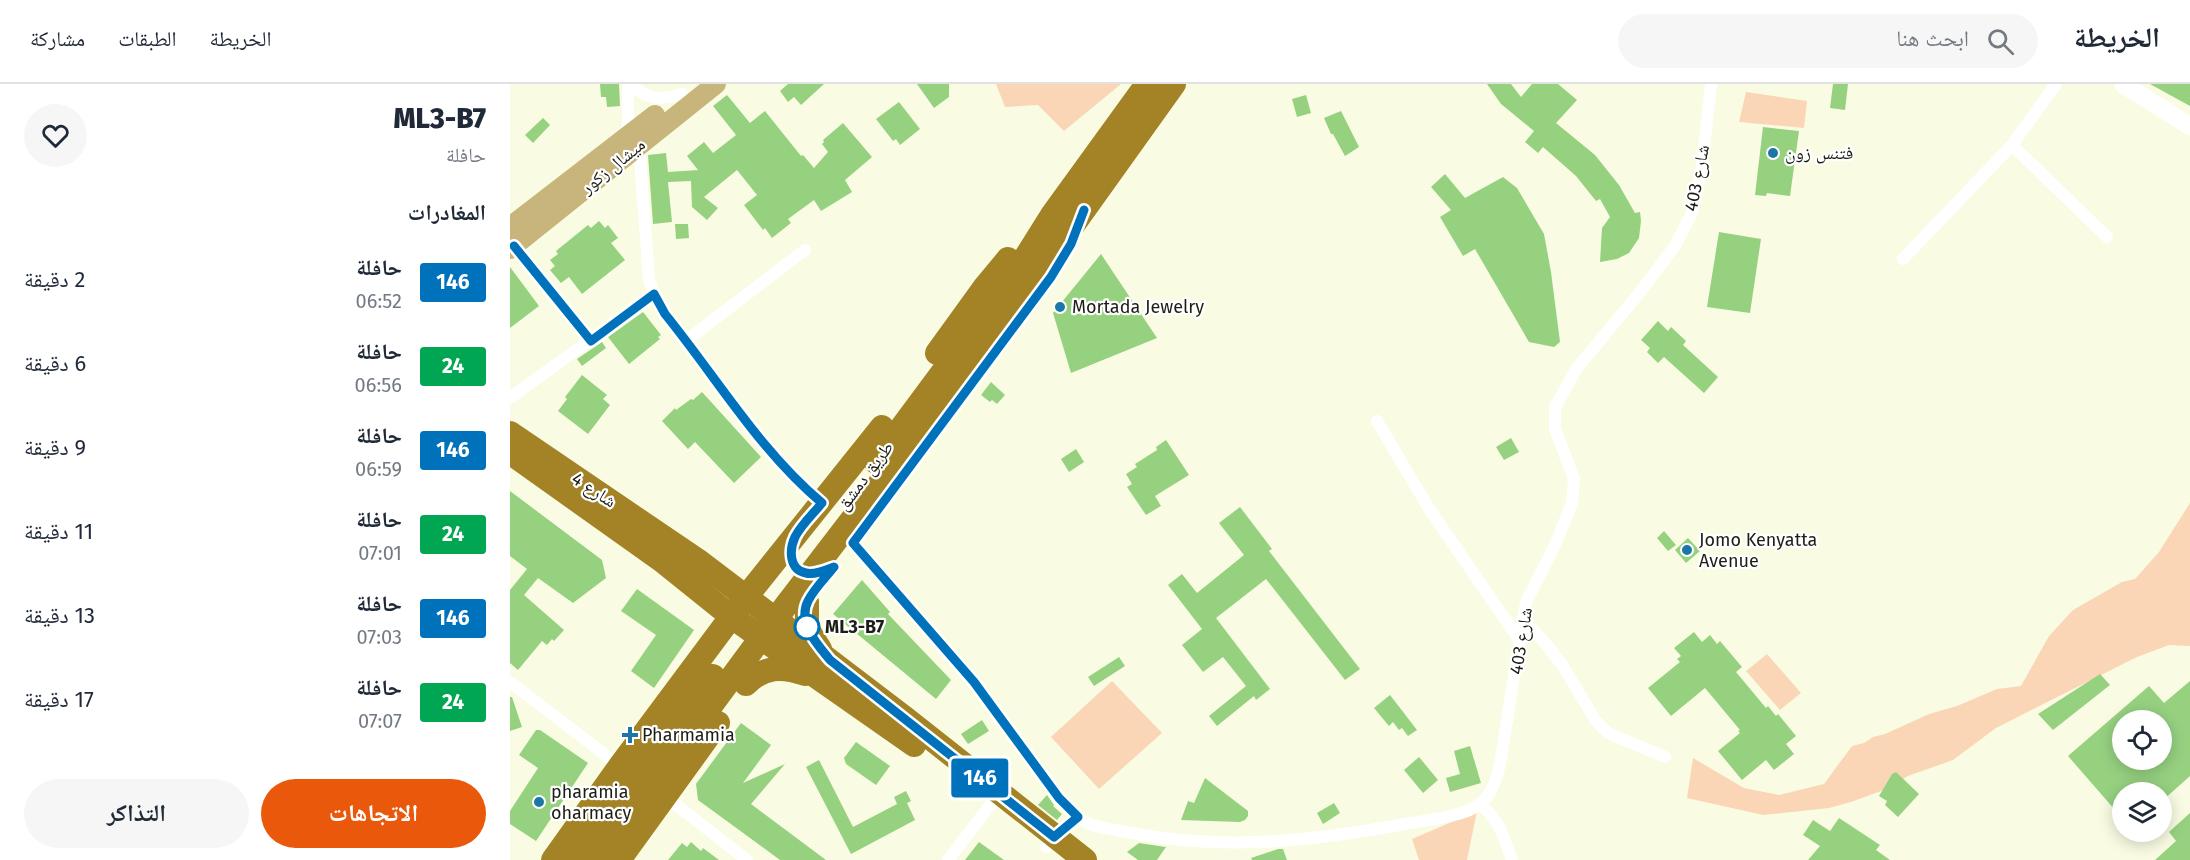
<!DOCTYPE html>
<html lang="ar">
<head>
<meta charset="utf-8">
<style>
  body { margin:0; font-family:"Fira Sans","Noto Naskh Arabic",sans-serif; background:#f6f6f7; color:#1f2937; direction:rtl; height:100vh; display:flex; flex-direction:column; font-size:22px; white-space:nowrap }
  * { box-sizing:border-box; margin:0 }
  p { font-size:20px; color:#747a83 }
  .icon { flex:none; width:33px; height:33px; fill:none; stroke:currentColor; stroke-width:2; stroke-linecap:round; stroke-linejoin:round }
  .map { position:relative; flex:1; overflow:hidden; direction:ltr }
  .panel { display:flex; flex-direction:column; background:#fff; width:510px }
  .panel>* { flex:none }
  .badge { padding:0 12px; border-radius:4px; font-size:21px; line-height:39px }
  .buttons { position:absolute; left:1602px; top:626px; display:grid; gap:12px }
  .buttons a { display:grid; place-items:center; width:60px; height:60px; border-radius:50%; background:#fff; box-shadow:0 3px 15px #0003; font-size:30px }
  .map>.badge { position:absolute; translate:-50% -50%; box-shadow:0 0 0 3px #fff }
  h2 { padding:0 24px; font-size:22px; line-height:54px }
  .round { display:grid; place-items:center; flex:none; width:63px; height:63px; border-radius:32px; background:#f6f6f7 }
  .summary { display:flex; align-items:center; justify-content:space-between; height:102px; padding:0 24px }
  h1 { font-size:28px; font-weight:800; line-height:45px }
  .cta { display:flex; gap:12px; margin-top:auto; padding:12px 24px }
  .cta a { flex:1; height:69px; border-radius:36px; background:#ea580c; color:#fff; font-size:24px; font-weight:800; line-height:69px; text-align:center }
  .cta a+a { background:#f6f6f7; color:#1f2937 }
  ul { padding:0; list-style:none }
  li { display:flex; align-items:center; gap:18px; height:84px; padding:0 24px }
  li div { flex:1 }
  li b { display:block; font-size:22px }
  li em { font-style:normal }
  li .badge { min-width:66px; font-weight:700; text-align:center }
  header { display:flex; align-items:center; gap:36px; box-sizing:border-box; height:84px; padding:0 30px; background:#fff; border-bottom:2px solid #e0e1e3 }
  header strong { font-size:28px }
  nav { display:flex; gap:33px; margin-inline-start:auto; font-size:21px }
  .search { width:420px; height:54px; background:#f6f6f7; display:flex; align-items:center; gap:15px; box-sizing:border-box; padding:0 21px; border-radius:33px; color:#747a83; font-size:22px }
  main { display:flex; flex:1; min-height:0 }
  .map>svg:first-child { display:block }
  .green { fill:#fad6b7 }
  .building { fill:#96d180; fill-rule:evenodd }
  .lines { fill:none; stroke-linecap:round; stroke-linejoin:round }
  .street { stroke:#fff; stroke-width:12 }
  .secondary { stroke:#fff; stroke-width:18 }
  .primary { stroke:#c8b57c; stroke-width:20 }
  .highway { stroke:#a38325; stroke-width:24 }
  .line-casing { stroke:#fff; stroke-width:14 }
  .line { stroke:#0072bc; stroke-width:9 }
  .poi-dot { fill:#1b78a6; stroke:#fff; stroke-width:2 }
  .stop-dot { fill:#fff; stroke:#0072bc; stroke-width:3 }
  .labels { text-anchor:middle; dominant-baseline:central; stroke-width:4.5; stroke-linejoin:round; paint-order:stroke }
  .poi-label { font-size:18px; fill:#1c1d14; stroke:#fff; text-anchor:start }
  .street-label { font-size:18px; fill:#1c1d14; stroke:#fff }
  .stop-label { font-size:18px; font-weight:bold; fill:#1c1d14; stroke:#fff; text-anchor:start }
</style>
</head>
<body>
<header>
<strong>الخريطة</strong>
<div class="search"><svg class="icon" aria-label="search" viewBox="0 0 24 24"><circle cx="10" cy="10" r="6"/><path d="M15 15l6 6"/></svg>ابحث هنا</div>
<nav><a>الخريطة</a><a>الطبقات</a><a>مشاركة</a></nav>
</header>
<main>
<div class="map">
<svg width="1680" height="776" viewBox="0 0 1680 776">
  <rect width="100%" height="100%" fill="#f9fce2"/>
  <g class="green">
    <path d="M486 0H611L554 47 528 21 495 23Z"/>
    <path d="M1236 8 1297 17 1294 44 1229 38Z"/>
    <path d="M1680 419V562L1659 561 1627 573 1486 644 1443 676 1398 692 1371 707 1341 718 1319 724 1253 731 1177 714 1183 674 1234 704 1269 711 1314 700 1342 662 1354 659 1363 653 1375 650 1419 630 1447 622 1487 605 1511 602 1539 552 1563 526 1612 498 1625 495 1649 468Z"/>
    <path d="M1257 570 1291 609 1270 626 1236 587Z"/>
    <path d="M602 597 652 649 589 705 541 653Z"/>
    <path d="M967 727 957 776H909L902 755Z"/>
  </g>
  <g class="building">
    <path d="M90 0H109L110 22 97 23 96 13H91Z"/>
    <path d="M278 0H314L291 21 284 13 278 18 270 7Z"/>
    <path d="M407 0H439V13L424 24Z"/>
    <path d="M977 0H1001L1011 13 1022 0H1048L1067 16 1046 39 1085 71 1109 101 1125 129 1130 128 1131 137 1129 154 1119 169 1107 175 1090 178 1092 144 1100 133 1090 115 1086 117 1066 92 1033 63 1028 69 1015 58 1024 47 991 20Z"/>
    <path d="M1323 0H1338L1335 26 1320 24Z"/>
    <path d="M1640 0H1680V22Z"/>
    <path d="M217 11 240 39 255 27 291 72 293 71 304 84 318 68 312 60 314 58 313 56 333 39 362 73 335 96 342 108 311 127 304 116 278 135 281 139 262 154 255 144 253 146 234 121 247 111 227 86 194 113 208 124 197 136 182 123 181 97 158 98 162 138 143 140 138 71 156 69 158 88 188 86 177 72 194 58 203 69 226 51 203 22Z"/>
    <path d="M796 11 801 29 787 33 782 15Z"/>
    <path d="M389 18 410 45 390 61 386 55 383 57 366 35Z"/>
    <path d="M831 27 849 63 835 72 823 50H821L814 34Z"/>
    <path d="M33 34 40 41 23 59 15 51Z"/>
    <path d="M1253 43 1289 47 1280 112 1257 109 1256 112 1245 111Z"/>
    <path d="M935 90 955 114 993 93 1007 104 1034 150 1041 188 1050 258 1044 263 1019 258 965 165 953 172 930 133 941 126 921 103Z"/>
    <path d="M89 137 95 144 98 141 108 154 101 159 115 176 72 210 59 193 51 199 40 186 45 182 40 176 48 170 46 167 78 141 81 144Z"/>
    <path d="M165 140H178L179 154 166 155Z"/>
    <path d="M1209 148 1251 155 1240 229 1197 223Z"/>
    <path d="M591 170 647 254 561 289 543 229Z"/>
    <path d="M0 183 29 222 0 244Z"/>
    <path d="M133 228 151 251 148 253 150 255 119 280 98 253Z"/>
    <path d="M1148 237 1158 247 1161 243 1176 257 1173 261 1208 293 1194 309 1154 273 1148 279 1137 268 1140 264 1131 256Z"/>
    <path d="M92 258 96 264 72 282 67 275Z"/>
    <path d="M72 291 97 311 93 315 100 321 78 350 48 327 57 315 55 313Z"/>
    <path d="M481 298 495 311 487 320 482 316 480 318 471 311Z"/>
    <path d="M192 308 251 373 224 399 185 358 178 365 152 337 165 324 166 326 181 315 183 316Z"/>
    <path d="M1001 354 1009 368 994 376 986 363Z"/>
    <path d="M656 356 679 391 645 412 651 422 636 431 617 403 622 400 616 390 627 383 625 380 647 366 646 363Z"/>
    <path d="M566 365 574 378 559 388 551 375Z"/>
    <path d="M0 407 92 476 96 494 63 519 28 494 14 511 54 546 44 557 42 555 37 561 32 557 8 586 0 579V506L17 485 0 472Z"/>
    <path d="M730 423 762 465 759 467 850 585 835 596 756 495 706 534 760 605 746 616 744 612 707 642 699 632 736 602 713 573 693 588 672 561 692 545 658 501 672 490 687 509 734 471 709 439Z"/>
    <path d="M1154 447 1166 461 1158 467 1147 454Z"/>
    <path d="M1178 454 1190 467 1176 479 1165 466Z"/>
    <path d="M352 496 380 528 378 530 441 596 426 615 323 530Z"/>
    <path d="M127 505 184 546 144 604 121 587 146 551 111 527Z"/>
    <path d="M1184 548 1192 558 1200 551 1207 560 1210 557 1232 583 1226 588 1256 624 1258 622 1266 632 1268 630 1286 652 1276 660 1284 670 1264 686 1256 676 1232 696 1208 667 1230 649 1228 647 1230 646 1195 604 1161 632 1138 604 1170 578 1167 575 1171 572 1164 564Z"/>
    <path d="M609 573 615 582 584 602 578 593Z"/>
    <path d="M1590 590 1600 601 1543 646 1528 630Z"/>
    <path d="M1680 597V692L1652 717V708H1612V734L1558 672 1639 602 1654 619ZM1612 636H1652V675H1612Z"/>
    <path d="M880 611 907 646 898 652 892 644 889 646 883 638 879 642 864 624Z"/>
    <path d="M0 613H2L12 643 0 647Z"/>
    <path d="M472 636 479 647 458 660 451 650Z"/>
    <path d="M231 639 261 661 233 699 275 680 241 720 316 776H270L188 716 186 700Z"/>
    <path d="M26 646H30L78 679 26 757 0 740V727L28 684 9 671Z"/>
    <path d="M346 658 380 682 366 701 336 680 334 674Z"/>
    <path d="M960 662 971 699 940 708 936 694 950 690 944 667Z"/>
    <path d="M909 673 928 696 913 709 894 686Z"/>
    <path d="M309 676 343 743 387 720 384 713 396 707 401 717 397 719 405 736 341 770 296 683Z"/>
    <path d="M1386 688 1409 710 1388 733 1375 721 1377 717 1369 712 1382 690Z"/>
    <path d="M695 694 738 727V732L735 736 730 738 671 736 678 717 684 719Z"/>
    <path d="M537 711 544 721 543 722 552 730 547 736 528 721Z"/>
    <path d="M824 719 830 729 813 740 807 729Z"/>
    <path d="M1680 729V776H1645L1666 757 1659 748Z"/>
    <path d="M1329 734 1370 761 1366 766 1380 776H1298L1310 762 1293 751 1303 736 1320 747Z"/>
    <path d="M181 758 191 767 193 764 209 776H158L172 759 177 763Z"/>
    <path d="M469 758 494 776H455Z"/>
    <path d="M629 759 656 763 647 776H628L617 768Z"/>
    <path d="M768 765H773L777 776H742L741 774Z"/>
  </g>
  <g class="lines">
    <g class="street">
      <path d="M118 0V52"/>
      <path d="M123 0C136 18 153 15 172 10"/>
      <path d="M1546 0 1502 61 1597 153"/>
      <path d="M129 61 139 195 144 210 155 230 271 381 311 419"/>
      <path d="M4 162 81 257"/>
      <path d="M1393 175 1502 61"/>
      <path d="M177 256 295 166"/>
      <path d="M0 314 144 210"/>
      <path d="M867 337 918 423 1010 557"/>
      <path d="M343 459 463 599 549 714 568 733 579 740C595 745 612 747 628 750 719 767 809 756 900 739 919 736 955 732 970 720 982 711 987 694 990 680L1016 518 1045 461 1062 419 1064 395 1045 345V323L1067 284 1131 207 1165 162 1182 129 1192 83 1201 0"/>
      <path d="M1013 535 1036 560 1053 582 1086 637 1098 649 1155 673"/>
      <path d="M0 598 110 682"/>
      <path d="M155 712 237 776"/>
      <path d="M970 720C989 735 994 754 1002 776"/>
      <path d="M536 763 548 749 568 733"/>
      <path d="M438 776 481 720"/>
    </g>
    <path class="secondary" d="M1613 0 1680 42"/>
    <g class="primary">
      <path d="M0 143 145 31"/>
      <path d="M0 165 206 0"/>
    </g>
    <g class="highway">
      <path d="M427 269 474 204 498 175"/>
      <path d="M0 349 190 478 395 634 575 776"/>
      <path d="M2 370 151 476 222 533 264 563 404 661"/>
      <path d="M366 378 502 195 542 131 637 0"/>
      <path d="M297 518V544L310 565"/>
      <path d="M236 600C254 582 272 582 295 590"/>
      <path d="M43 776 110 682 236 513 372 343"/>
      <path d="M66 776 144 668 203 592"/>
      <path d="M87 776 248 558 496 235 664 0"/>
      <path d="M109 776 208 639"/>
    </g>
  </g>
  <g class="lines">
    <defs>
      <path id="line" d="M4 162 81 257 144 210 155 230C207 294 249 366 312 419 303 430 291 441 285 453 279 466 279 486 296 489 305 491 316 486 324 483 316 493 304 505 298 517 287 539 307 560 320 576L544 753 568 733 549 714 464 598 343 459 541 193 561 160 574 126"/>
    </defs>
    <use href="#line" class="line-casing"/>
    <use href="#line" class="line"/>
  </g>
  <g class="poi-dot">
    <circle cx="1263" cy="69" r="6"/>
    <circle cx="550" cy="223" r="6"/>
    <circle cx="1177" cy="466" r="6"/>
    <path d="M117 642h6v6h6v6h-6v6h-6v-6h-6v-6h6z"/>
    <circle cx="29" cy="718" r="6"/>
  </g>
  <circle class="stop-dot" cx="297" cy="543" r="12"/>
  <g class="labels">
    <g class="poi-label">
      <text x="1275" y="69">فتنس زون</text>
      <text x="562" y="223">Mortada Jewelry</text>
      <text x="1189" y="456">Jomo Kenyatta<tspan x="1189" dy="21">Avenue</tspan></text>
      <text x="132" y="651">Pharmamia</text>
      <text x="41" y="708">pharamia<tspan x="41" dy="21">oharmacy</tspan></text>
    </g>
    <g class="street-label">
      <text transform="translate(103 82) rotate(-39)">ميشال زكور</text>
      <text transform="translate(1187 94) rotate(-79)">شارع 403</text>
      <text transform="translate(355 392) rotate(-53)">طريق دمشق</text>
      <text transform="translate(84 406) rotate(33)">شارع 4</text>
      <text transform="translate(1011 557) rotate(-81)">شارع 403</text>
    </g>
    <g class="stop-label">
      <text x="315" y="543">ML3-B7</text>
    </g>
  </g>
</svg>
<div class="buttons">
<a><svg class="icon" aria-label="locate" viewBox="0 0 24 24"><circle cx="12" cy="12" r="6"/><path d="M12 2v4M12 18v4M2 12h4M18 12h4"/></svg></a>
<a><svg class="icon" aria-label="layers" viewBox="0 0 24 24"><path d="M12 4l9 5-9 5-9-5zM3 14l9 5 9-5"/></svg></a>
</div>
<b class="badge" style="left:470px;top:694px;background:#0072bc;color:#fff">146</b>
</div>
<section class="panel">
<div class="summary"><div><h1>ML3-B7</h1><p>حافلة</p></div><a class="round"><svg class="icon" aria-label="heart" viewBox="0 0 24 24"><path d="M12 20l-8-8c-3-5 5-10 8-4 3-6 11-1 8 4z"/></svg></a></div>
<h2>المغادرات</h2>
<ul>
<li><span class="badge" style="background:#0072bc;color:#fff">146</span><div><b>حافلة</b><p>06:52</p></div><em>2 دقيقة</em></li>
<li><span class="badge" style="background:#00a651;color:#fff">24</span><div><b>حافلة</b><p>06:56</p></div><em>6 دقيقة</em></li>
<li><span class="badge" style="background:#0072bc;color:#fff">146</span><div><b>حافلة</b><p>06:59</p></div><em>9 دقيقة</em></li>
<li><span class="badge" style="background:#00a651;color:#fff">24</span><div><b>حافلة</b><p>07:01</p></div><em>11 دقيقة</em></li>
<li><span class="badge" style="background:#0072bc;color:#fff">146</span><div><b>حافلة</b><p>07:03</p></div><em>13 دقيقة</em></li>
<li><span class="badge" style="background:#00a651;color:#fff">24</span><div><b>حافلة</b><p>07:07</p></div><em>17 دقيقة</em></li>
</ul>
<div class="cta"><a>الاتجاهات</a><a>التذاكر</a></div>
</section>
</main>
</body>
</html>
